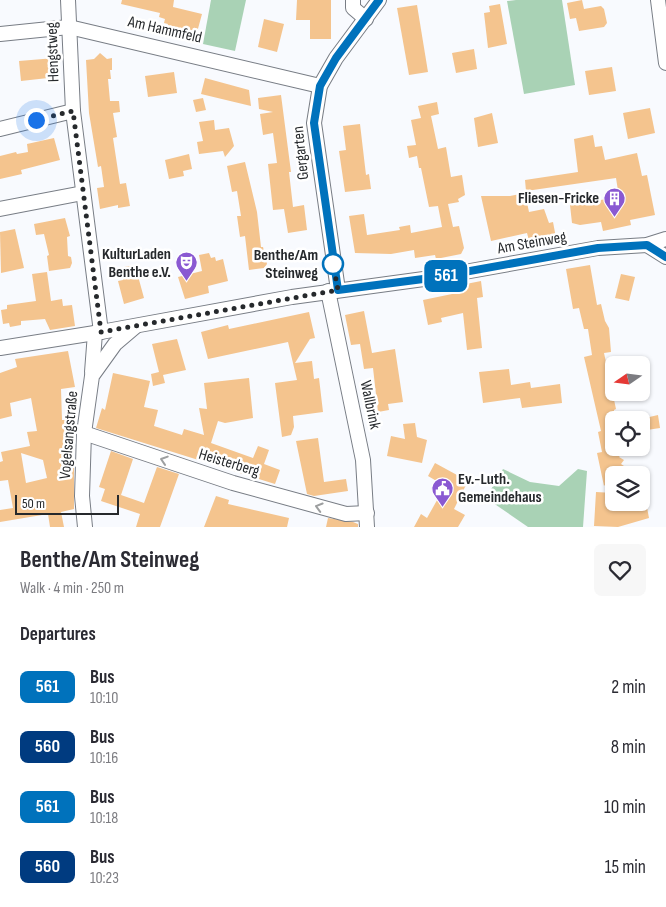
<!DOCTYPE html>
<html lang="en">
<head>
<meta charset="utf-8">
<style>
  body { margin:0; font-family:"Sofia Sans Condensed",sans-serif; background:#f7f7f7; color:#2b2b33; height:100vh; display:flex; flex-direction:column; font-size:19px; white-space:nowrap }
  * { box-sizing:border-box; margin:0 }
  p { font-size:16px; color:#7c7c81 }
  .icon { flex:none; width:28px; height:28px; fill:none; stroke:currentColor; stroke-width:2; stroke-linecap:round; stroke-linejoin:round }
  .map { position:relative; height:527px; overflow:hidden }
  .sheet { display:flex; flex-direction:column; background:#fff; flex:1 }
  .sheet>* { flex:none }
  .badge { padding:0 10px; border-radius:8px; font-size:18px; line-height:32px }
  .needle { width:32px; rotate:256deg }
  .controls { position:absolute; left:605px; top:356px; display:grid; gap:10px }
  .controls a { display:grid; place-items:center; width:45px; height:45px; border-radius:8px; background:#fff; box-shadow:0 1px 4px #0004; font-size:25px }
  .scale { position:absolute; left:15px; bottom:12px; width:104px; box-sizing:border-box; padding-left:5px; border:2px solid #26292c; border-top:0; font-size:14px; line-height:18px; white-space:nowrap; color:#26292c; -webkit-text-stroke:4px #fff; paint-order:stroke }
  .you { position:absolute; width:25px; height:25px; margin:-12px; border:4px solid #fff; border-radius:50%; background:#1a73e8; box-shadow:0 0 0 8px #1a73e833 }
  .map>.badge { position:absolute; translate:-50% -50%; box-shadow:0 0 0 2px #fff }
  h2 { padding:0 20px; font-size:19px; line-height:45px }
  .round { display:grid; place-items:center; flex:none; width:52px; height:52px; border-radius:8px; background:#f7f7f7 }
  .head { display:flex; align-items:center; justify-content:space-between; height:85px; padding:0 20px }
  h1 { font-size:24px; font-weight:700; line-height:38px }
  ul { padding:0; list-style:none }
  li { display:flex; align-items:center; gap:15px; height:60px; padding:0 20px }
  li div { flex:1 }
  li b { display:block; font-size:19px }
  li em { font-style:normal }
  li .badge { min-width:55px; font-weight:700; text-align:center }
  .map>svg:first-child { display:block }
  .green { fill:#a9d2b5 }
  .building { fill:#f4c48e; fill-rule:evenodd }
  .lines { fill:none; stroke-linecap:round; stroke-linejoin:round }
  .minor-casing { stroke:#787d85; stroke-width:16 }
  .minor { stroke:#fff; stroke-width:14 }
  .oneway { stroke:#9d9fa0 }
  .line-casing { stroke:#fff; stroke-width:11 }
  .line { stroke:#0072bc; stroke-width:8 }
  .walk { stroke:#26292c; stroke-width:5; stroke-dasharray:0 9 }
  .stop-dot { fill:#fff; stroke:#0072bc; stroke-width:2.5 }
  .labels { text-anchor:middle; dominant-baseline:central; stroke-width:5; stroke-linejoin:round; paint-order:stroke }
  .street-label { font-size:16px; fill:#26292c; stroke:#fff }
  .poi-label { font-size:16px; font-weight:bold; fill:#26292c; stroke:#fff; text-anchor:end }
  .stop-label { font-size:16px; font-weight:bold; fill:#26292c; stroke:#fff; text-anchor:end }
</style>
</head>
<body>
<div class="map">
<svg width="666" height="527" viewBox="0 0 666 527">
  <rect width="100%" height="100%" fill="#f8fafe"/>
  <g class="green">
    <path d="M211 0H246L235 51 203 44Z"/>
    <path d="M516 0H562L575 85 524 94 507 1Z"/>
    <path d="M503 469 530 482 559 486 578 469 587 471 583 527H528L486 498Z"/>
  </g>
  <g class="building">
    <path d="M122 0H174L173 7 202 14 196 36 166 29 168 24 164 23 165 19 159 17 160 13 121 4Z"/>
    <path d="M297 0H331V39H310V20H296Z"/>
    <path d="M582 0 584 9 601 6 604 9 607 23 604 27 579 31 576 18 570 19 567 3Z"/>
    <path d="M500 4 507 44 488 48 484 13 490 12 489 6Z"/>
    <path d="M417 5 428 72 409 75 397 8Z"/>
    <path d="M264 19 284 24 277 52 258 47Z"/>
    <path d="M474 49 477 69 456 73 452 53Z"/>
    <path d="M100 53 107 59 112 58V70H110L111 79H108L110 101H119L120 112 113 113 117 137 113 138 120 184 126 183 130 206 118 208V205L100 209 97 188 104 187 101 166 98 167 89 113 86 60 94 59Z"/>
    <path d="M55 58 57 77 21 81 19 61Z"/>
    <path d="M612 67 616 91 589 95 585 71Z"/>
    <path d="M174 72 177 93 148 97 145 76Z"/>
    <path d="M205 78 249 90 251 106 201 94Z"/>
    <path d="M281 95 291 172H289L293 207 304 205 307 230 288 233 284 209 273 210 268 164 277 163 273 133 263 135 260 114 273 112 259 109 258 98Z"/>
    <path d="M203 98 206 110 196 112 193 100Z"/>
    <path d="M437 102 439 114 431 116 438 149 446 147 451 177 462 175 465 195 458 199 459 202 448 204 453 227 459 226 464 248 461 254 436 259 435 255 415 258 414 250 391 254 355 253 349 216 364 214 367 235 400 230 399 227 410 225 411 233 442 227 438 206 429 207 421 168H419L417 156 409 158 407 146 416 145 411 120 421 118 418 106Z"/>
    <path d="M650 108 655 133 628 139 623 113Z"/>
    <path d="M492 113 498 143 478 147 474 118Z"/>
    <path d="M214 120 215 130 229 128 234 146 225 157 223 151 199 154 197 142 203 141 199 122Z"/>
    <path d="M360 124 366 175 369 174 371 189 345 192 339 151 346 150 343 126Z"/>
    <path d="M593 135 595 147 602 146 605 160 637 153 642 176 647 175 655 215 630 220 631 225 603 231 601 222 580 225 572 223 570 205 619 197 616 178 526 191 525 180 578 172 574 139Z"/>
    <path d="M54 138 60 160 21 170 22 174 0 179V156L16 152 17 154 28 152 27 144Z"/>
    <path d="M189 154 192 169 183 171 184 176 169 179 165 160Z"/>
    <path d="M245 162 257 212 261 247H263L267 264 264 268 249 270 245 236 240 237 237 216H241L237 191 232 192 227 166Z"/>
    <path d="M525 193 529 212 544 209 549 223 553 222 557 243 531 248 527 233 491 241 481 196H510Z"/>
    <path d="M65 218 70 236 67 237 68 256 71 257 72 263 70 268 49 271 47 256 49 255 44 234 36 235 34 224Z"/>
    <path d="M15 229 24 268 1 273 0 232Z"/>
    <path d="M209 253 211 258 215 257 216 261 223 259 228 281 208 286 209 293 185 299 178 277 202 271 199 255Z"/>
    <path d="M135 265 144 298 124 304 118 281 123 280 124 267Z"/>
    <path d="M590 265 597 305 601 304 605 321 609 328 611 352 604 353 616 409 614 410V450L626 448 619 457 624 460 621 464 630 470 614 473 604 486 597 453 602 452 598 432 601 431 584 357 592 355 588 329H584L579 308 573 309 566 269Z"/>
    <path d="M47 272 51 301 62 299 63 306 72 305 75 326 50 330 45 319 21 321V325L10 327 9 323 3 324 1 310 7 309V305L36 301 32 274Z"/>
    <path d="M621 274 635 277 629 301 615 298Z"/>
    <path d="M481 281 483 297 477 298 482 348 467 350 463 313 441 318 442 322 428 325 423 300 452 294 451 287Z"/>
    <path d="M364 311 372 353 395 349 403 402 388 404 389 410 378 412 373 368 364 369 360 344 351 345 345 315Z"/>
    <path d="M309 312 315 338 310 339 295 363 312 361 314 379 319 378 323 412 293 416 294 427 291 435 282 437 275 383 297 380 288 342 208 359 201 332 228 325 229 329Z"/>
    <path d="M177 339 186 370 163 375 165 383 153 386 151 374 159 372 152 344Z"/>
    <path d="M68 351 75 387 61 389 62 420H65L74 464V509L61 512 64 527H50L48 514 0 522V510L13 508 8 480 0 481V462L3 461 1 452 30 446 27 432 37 431 31 398 10 403 12 416 0 419V373L17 367 15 359ZM21 453 43 460 47 478 26 483Z"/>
    <path d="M509 369 511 385 530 382 531 388 560 384 562 403 522 408 520 398 483 403 479 372Z"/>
    <path d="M113 373 150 381 144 407 158 410 154 426 182 435 184 429 204 435 199 408 207 409 204 383 249 378 253 418 225 423 218 421 211 443 253 458 258 446 269 450 264 464 280 470 275 484 96 428 102 408 105 410Z"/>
    <path d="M658 415 660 428 647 430 645 418Z"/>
    <path d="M415 423 417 437 427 440 422 463 387 456 391 436 405 439 403 424Z"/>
    <path d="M318 438 324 482 346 479 348 491 314 496 307 494 296 441Z"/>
    <path d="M111 451 133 459 121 495 144 503 157 467 179 474 160 527H136L140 514 101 501 105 489 99 487Z"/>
    <path d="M435 463 468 481 454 509 465 515 458 527H414L421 514 427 518 445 486 428 476Z"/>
    <path d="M596 492 614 493V502H646L649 518 618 527 594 526Z"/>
    <path d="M216 496 229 500 228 504 289 518 287 527H204Z"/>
    <path d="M328 518 353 522 358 524V527H326Z"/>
  </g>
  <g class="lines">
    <defs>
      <g id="minor">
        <path d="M68 0 73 111 101 332"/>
        <path d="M353 0V8L366 19"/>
        <path d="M658 0 666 63"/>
        <path d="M0 34 69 27 320 86"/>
        <path d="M0 129 73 111"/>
        <path d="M0 209 83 193"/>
        <path d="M647 245 666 257"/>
        <path d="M338 290 314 123 320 86 336 58 379 0"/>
        <path d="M328 291 363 460 367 527"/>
        <path d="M0 348 101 332 292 297 431 278 598 248 647 245 666 239"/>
        <path d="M92 372 95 333"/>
        <path d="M84 433 233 483 346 514 367 513"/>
        <path d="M85 527 82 496 84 433 92 376 115 344 135 327"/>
      </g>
    </defs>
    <use href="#minor" class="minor-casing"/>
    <use href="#minor" class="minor"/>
  </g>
  <defs><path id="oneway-chevron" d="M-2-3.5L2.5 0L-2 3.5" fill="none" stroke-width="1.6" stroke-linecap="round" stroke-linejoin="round" transform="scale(1.25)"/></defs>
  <g class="oneway">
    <use href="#oneway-chevron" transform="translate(164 460) rotate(-162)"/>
    <use href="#oneway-chevron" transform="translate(319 507) rotate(-164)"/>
  </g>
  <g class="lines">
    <defs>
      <path id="line" d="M379 0 336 58 320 86 314 123 338 290 431 278 598 248 647 245 666 257"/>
    </defs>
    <use href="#line" class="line-casing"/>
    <use href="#line" class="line"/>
    <path class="walk" d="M36 120 73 111 101 332 338 290 333 264"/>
  </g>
  <defs>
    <symbol id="building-pin" viewBox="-11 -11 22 30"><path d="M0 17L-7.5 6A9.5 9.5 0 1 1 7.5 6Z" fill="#8a59d2" stroke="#fff"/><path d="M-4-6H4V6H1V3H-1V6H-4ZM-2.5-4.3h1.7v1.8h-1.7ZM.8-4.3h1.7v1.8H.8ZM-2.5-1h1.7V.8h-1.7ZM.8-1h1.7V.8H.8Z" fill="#fff"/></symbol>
    <symbol id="theatre-pin" viewBox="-11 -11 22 30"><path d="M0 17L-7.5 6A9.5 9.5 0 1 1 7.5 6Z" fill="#8a59d2" stroke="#fff"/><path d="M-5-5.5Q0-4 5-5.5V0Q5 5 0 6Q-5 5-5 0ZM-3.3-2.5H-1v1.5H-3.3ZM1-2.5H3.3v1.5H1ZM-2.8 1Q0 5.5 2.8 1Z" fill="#fff"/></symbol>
    <symbol id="civic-pin" viewBox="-11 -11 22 30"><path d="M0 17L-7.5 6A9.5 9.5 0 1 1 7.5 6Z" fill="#8a59d2" stroke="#fff"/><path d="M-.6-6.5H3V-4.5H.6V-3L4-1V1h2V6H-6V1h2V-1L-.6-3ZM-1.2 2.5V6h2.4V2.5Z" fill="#fff"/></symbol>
  </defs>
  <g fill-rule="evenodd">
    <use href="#building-pin" x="602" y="186" width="25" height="34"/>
    <use href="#theatre-pin" x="174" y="250" width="25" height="34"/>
    <use href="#civic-pin" x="430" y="476" width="25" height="34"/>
  </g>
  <circle class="stop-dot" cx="333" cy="264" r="10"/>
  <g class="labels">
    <g class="street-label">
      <text transform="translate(165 30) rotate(13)">Am Hammfeld</text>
      <text transform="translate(53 52) rotate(-92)">Hengstweg</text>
      <text transform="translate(301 153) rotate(-96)">Gergarten</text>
      <text transform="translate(532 243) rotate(-10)">Am Steinweg</text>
      <text transform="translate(370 405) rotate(78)">Wallbrink</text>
      <text transform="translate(69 435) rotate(-85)">Vogelsangstraße</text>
      <text transform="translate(229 463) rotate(17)">Heisterberg</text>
    </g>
    <g class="poi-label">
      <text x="599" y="198">Fliesen-Fricke</text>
      <text x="171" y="254">KulturLaden<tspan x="171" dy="18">Benthe e.V.</tspan></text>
      <text x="458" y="479" text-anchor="start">Ev.-Luth.<tspan x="458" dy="18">Gemeindehaus</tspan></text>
    </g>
    <g class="stop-label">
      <text x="318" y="255">Benthe/Am<tspan x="318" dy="18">Steinweg</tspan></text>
    </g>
  </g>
</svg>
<div class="controls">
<a><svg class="needle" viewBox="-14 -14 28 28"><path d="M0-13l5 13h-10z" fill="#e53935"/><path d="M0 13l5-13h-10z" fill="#7c7c81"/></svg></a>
<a><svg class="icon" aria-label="locate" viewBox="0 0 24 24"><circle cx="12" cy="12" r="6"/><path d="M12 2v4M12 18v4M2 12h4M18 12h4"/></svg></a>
<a><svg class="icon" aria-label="layers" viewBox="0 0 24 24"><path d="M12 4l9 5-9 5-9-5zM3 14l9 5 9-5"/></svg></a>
</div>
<div class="scale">50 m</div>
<div class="you" style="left:36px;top:120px"></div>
<b class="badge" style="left:446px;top:276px;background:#0072bc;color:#fff">561</b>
</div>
<section class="sheet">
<div class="head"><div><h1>Benthe/Am Steinweg</h1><p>Walk · 4 min · 250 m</p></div><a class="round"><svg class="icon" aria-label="heart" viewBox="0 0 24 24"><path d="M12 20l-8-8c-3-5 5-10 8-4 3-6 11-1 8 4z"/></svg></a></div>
<h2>Departures</h2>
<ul>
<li><span class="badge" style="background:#0072bc;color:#fff">561</span><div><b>Bus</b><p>10:10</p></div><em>2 min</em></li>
<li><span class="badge" style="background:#003b80;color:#fff">560</span><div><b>Bus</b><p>10:16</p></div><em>8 min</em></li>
<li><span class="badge" style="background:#0072bc;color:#fff">561</span><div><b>Bus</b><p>10:18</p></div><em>10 min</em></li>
<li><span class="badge" style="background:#003b80;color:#fff">560</span><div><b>Bus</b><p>10:23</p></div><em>15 min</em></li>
</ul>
</section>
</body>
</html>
